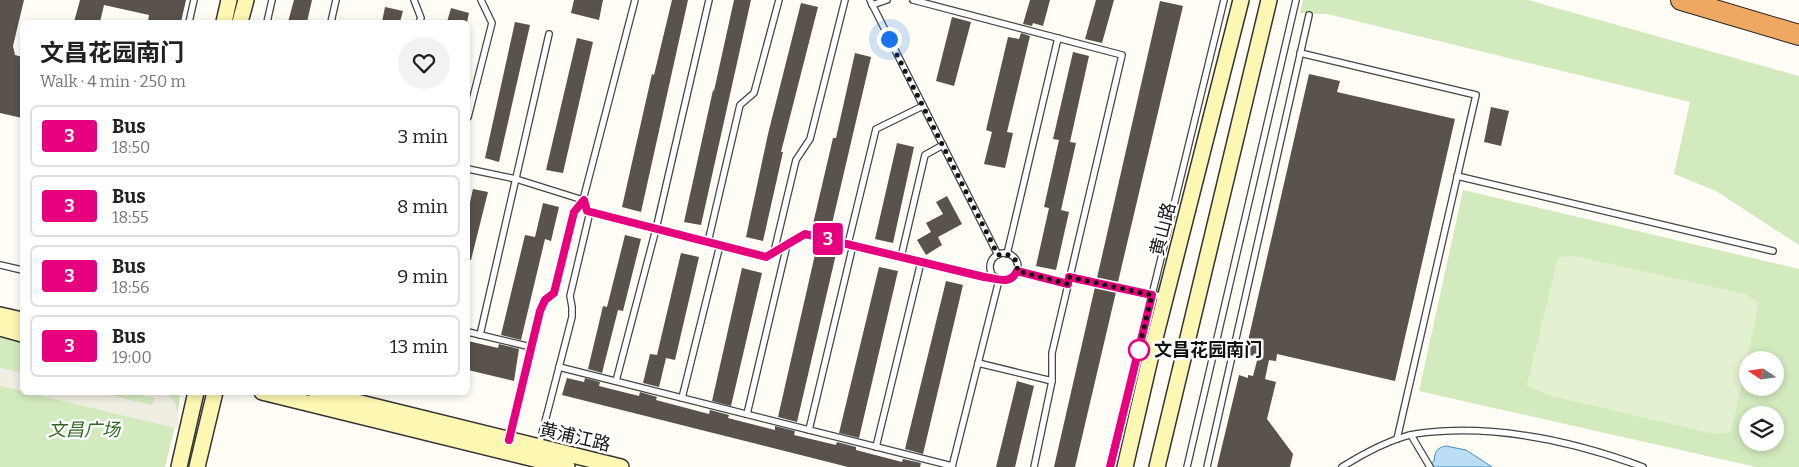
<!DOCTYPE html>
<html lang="en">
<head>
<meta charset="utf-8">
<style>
  body { margin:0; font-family:Bitter,"Noto Sans SC",serif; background:#f2f2f2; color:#202124; height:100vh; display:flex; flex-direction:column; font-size:19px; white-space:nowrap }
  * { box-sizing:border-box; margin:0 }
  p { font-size:16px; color:#757577 }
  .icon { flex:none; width:28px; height:28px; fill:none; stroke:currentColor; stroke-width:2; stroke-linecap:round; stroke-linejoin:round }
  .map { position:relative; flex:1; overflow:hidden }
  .side { position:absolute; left:20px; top:20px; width:450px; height:375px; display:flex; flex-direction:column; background:#fff; border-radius:8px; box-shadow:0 2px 8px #0003 }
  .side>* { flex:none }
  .badge { padding:0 10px; border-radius:4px; font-size:18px; line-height:32px }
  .needle { width:32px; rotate:283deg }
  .controls { position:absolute; left:1739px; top:351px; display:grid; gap:10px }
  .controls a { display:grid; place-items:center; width:45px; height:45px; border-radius:50%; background:#fff; box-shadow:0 2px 8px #0003; font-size:25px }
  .you { position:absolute; width:25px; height:25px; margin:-12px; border:4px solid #fff; border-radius:50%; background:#1a73e8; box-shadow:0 0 0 8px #1a73e833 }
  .map>.badge { position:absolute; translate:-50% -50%; box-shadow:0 0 0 2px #fff }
  .round { display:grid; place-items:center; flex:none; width:52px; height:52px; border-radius:26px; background:#f2f2f2 }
  .summary { display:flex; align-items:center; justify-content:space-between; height:85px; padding:0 20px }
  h1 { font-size:24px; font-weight:700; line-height:38px }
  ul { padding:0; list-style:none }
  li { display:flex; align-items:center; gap:15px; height:62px; margin:0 10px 8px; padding:0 10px; border:2px solid #e0e0e0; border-radius:8px }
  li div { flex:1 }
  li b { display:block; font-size:19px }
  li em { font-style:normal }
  li .badge { min-width:55px; font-weight:700; text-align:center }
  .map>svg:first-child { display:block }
  .green { fill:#d3e9be; fill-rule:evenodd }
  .pitch { fill:#e4f1d0 }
  .plaza { fill:#f0ede2 }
  .water { fill:#bbddf5; stroke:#448fca }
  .building { fill:#59524d }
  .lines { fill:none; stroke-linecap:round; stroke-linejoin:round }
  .lane-casing { stroke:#444; stroke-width:8 }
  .secondary-casing { stroke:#333; stroke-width:18 }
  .highway-casing { stroke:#222; stroke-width:22 }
  .lane { stroke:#fff; stroke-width:5.5 }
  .secondary { stroke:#fcf7b3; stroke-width:15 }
  .highway { stroke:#efa862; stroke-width:20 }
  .line-casing { stroke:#fff; stroke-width:11 }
  .line { stroke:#e6007e; stroke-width:8 }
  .walk { stroke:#111; stroke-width:5; stroke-dasharray:0 9 }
  .stop-dot { fill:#fff; stroke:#e6007e; stroke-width:2.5 }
  .labels { text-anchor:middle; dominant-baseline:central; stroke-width:5; stroke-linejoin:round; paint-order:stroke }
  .street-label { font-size:18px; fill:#111; stroke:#fff }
  .stop-label { font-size:18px; font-weight:bold; fill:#111; stroke:#fff; text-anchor:start }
  .park-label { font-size:18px; font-style:italic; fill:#2e6822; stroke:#fff }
</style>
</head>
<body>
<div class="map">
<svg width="1799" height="467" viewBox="0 0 1799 467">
  <rect width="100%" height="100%" fill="#fffdf5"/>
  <g class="green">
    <path d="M1303 0H1528L1799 76V245L1716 191 1674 174 1690 102 1327 14 1300 13Z"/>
    <path d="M1463 190 1799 269V467H1756L1419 391ZM1748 360H1775V388H1748ZM1748 415H1775V442H1748Z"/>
    <path d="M0 337 22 343V392L180 393 178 414 165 467H0Z"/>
  </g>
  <path class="pitch" d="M1575 256 1745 294 1759 303 1731 432 1714 434 1547 395 1527 385 1558 257Z"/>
  <g class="plaza">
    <path d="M0 368 22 373V391L0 386Z"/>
    <path d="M29 393H101L152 405 155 398 144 396 145 393H167L175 403 178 414 179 429Z"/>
  </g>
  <path class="water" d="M1446 446 1466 450 1492 467H1427L1434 461C1435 452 1436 448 1446 446Z"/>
  <g class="building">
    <path d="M0 0H24L13 46 15 55 22 57V118L0 113Z"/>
    <path d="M80 0H186L181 22H148L149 15 104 5 100 22H74Z"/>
    <path d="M294 0H312L307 22H288Z"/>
    <path d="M574 0H603L599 20 571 13Z"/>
    <path d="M672 0H688L641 212 622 207 652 74 654 75Z"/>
    <path d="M734 0H751L701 225 684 222 713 90 714 91Z"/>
    <path d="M1030 0H1050L1043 26 1033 23 1032 26 1023 24Z"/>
    <path d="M1096 0H1114L1102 43 1085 39Z"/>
    <path d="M1160 1 1183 6 1118 282 1097 278Z"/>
    <path d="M801 3 818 7 781 152H783L763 241 746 237 768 134Z"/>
    <path d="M385 7 403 11 400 22H382Z"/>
    <path d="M451 8 469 13 467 22H447Z"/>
    <path d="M952 17 971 22 954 86 936 81Z"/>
    <path d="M515 22 530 25 499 162 485 158Z"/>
    <path d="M1021 33 1030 36 1007 132 1013 133 1005 168 984 164 992 132 986 130 1008 37 1019 39Z"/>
    <path d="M577 38 593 42 563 173 546 170Z"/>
    <path d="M1073 52 1089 56 1070 142 1076 143 1061 210 1069 212 1056 270 1036 266 1049 208 1044 207 1059 140 1053 139Z"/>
    <path d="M855 53 871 57 831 228 813 224 833 138H836Z"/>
    <path d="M1309 74 1340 81 1337 92 1455 119 1395 381 1277 354 1276 361 1269 360 1265 379 1276 382 1267 419 1293 454 1290 467H1217L1239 375 1248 378V375L1253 376 1258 357 1245 354Z"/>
    <path d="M1491 107 1509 111 1501 146 1484 142Z"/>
    <path d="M897 143 914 147 893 243 875 239Z"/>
    <path d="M473 189 488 192 471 260H468V211Z"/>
    <path d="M947 196 962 224 938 237 942 245 926 255 917 240 931 232 926 223 943 214 936 202Z"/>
    <path d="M543 203 559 207 551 241 545 239 521 340 501 335 525 235 535 237Z"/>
    <path d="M625 235 641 239 623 311 618 310 602 373 588 369 603 306 607 307Z"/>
    <path d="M816 250 836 254 797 422 778 417Z"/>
    <path d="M681 253 699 257 675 360 666 358 659 387 643 383 650 354 657 355Z"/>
    <path d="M879 267 898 271 859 438 839 433Z"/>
    <path d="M742 268 762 273 731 406 712 401Z"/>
    <path d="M946 281 963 285 923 454 905 449Z"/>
    <path d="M1095 287 1116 292 1075 467H1054Z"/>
    <path d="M468 341 498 348 499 344 519 349 514 381 468 370Z"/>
    <path d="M567 378 584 382 585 378 600 382 599 386 639 396 640 392 657 397 656 400 709 414 710 410 729 415 728 418 775 430V426L795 431 794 435 836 445 837 442 856 447V450L902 462 903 459 921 463 920 467H848L562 395Z"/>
    <path d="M1017 381 1034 386 1015 467H996Z"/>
  </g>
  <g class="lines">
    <defs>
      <g id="lane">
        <path d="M414 0 421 18 419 22"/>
        <path d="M870 0 998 255"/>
        <path d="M913 0 1122 55 1052 353V381L1034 467"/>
        <path d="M872 5 887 0"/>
        <path d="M189 22 194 0"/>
        <path d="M267 22 272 0"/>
        <path d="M331 22 336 0"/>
        <path d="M1300 53 1476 95 1397 439"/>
        <path d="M468 117 492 23 481 0"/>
        <path d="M468 169 516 179 583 200 635 0"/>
        <path d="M1457 176 1773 251"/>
        <path d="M587 211 766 257 805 234 984 277H995"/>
        <path d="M708 242 740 105 754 93 779 0"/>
        <path d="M848 244 876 129 923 106"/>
        <path d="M774 252 796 160 810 139 845 0"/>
        <circle cx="1004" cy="267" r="14"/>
        <path d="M1007 254 1058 38"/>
        <path d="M901 257 925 155 943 145"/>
        <path d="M0 265 22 270"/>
        <path d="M1017 271 1068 284"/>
        <path d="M1069 277 1165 297"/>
        <path d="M468 332 531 347"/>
        <path d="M480 335 549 34"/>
        <path d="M978 363 1052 381"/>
        <path d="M559 367 952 466"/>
        <path d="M616 381 656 229 709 0"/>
        <path d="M682 398 720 245"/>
        <path d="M747 414 787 245"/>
        <path d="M809 430 853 245"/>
        <path d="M1411 435 1430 467"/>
        <path d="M510 438 540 311 545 300 554 293 573 212 583 200 589 216 570 296 572 307V317L539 445"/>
        <path d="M876 447 921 262"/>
        <path d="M952 467 999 280"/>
        <path d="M1110 467 1224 0"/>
        <path d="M1187 467 1296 0"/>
        <path d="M1207 467 1309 15"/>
        <path d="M1342 467C1361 455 1381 444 1403 437 1416 432 1431 432 1445 431 1511 428 1581 444 1643 467"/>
      </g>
      <g id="secondary">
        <path d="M224 22 229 0"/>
        <path d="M240 22 246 0"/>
        <path d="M0 315 22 320"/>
        <path d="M0 328 22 334"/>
        <path d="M262 392 567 467"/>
        <path d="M316 392 621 467"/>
        <path d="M179 467 196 392"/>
        <path d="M197 467 215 392"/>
        <path d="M1125 467 1153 346 1241 0"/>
        <path d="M1157 467 1269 0"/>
      </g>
      <path id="highway" d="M1681 0 1799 35"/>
    </defs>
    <use href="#lane" class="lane-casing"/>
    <use href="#secondary" class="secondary-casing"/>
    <use href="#highway" class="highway-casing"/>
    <use href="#lane" class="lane"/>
    <use href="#secondary" class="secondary"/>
    <use href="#highway" class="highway"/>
  </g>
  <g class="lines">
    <defs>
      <path id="line" d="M509 440 540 311 545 300 554 293 574 212 584 200 587 211 766 257 805 234 984 277C997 278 1010 286 1017 271L1068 284 1069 277 1152 295 1110 467"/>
    </defs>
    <use href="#line" class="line-casing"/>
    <use href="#line" class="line"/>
    <path class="walk" d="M889 39 998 255C1010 252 1019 258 1017 271L1068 284 1069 277 1152 295 1138 352 1139 350"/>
  </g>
  <circle class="stop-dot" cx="1139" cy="350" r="10"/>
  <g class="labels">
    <g class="street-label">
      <text transform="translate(1163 229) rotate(-76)">黄山路</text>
      <text transform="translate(575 437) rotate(13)">黄浦江路</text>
    </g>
    <g class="stop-label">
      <text x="1154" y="350">文昌花园南门</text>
    </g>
    <g class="park-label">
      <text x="84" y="430">文昌广场</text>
    </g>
  </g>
</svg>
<div class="controls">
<a><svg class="needle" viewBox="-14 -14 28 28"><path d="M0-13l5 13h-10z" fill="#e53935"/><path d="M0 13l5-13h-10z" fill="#757577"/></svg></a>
<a><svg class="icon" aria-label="layers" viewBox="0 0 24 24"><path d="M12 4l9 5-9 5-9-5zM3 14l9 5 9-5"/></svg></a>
</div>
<div class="you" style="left:889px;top:39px"></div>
<b class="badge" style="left:828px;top:239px;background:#e6007e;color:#fff">3</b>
<section class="side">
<div class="summary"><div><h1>文昌花园南门</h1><p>Walk · 4 min · 250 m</p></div><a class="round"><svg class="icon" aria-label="heart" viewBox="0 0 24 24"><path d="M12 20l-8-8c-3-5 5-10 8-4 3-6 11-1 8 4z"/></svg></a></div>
<ul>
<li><span class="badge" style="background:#e6007e;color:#fff">3</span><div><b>Bus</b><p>18:50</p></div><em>3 min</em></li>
<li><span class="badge" style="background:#e6007e;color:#fff">3</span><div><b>Bus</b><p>18:55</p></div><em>8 min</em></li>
<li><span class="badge" style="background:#e6007e;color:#fff">3</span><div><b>Bus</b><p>18:56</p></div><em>9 min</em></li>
<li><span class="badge" style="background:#e6007e;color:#fff">3</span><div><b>Bus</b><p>19:00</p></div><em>13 min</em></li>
</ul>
</section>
</div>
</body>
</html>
